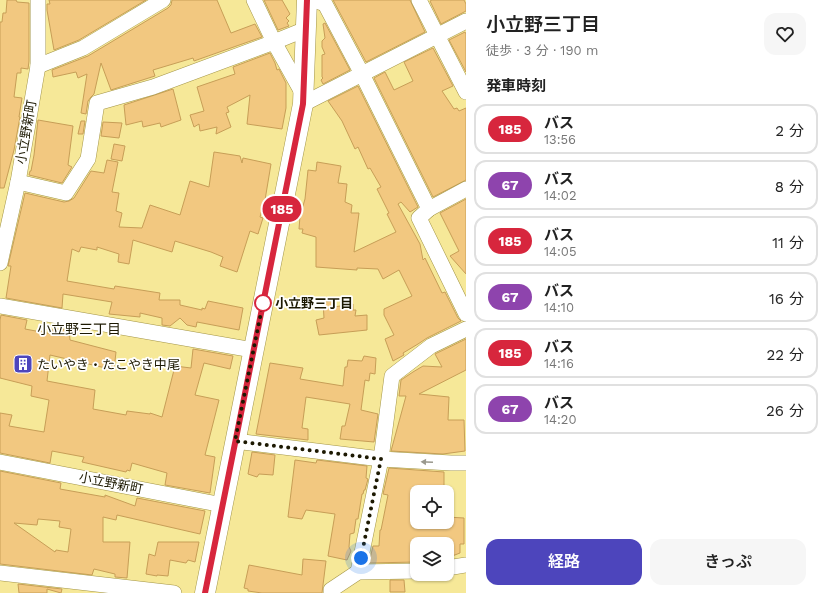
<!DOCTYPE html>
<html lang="ja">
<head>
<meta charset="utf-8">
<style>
  body { margin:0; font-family:"Work Sans","Noto Sans JP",sans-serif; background:#f6f6f6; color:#222; height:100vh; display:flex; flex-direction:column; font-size:15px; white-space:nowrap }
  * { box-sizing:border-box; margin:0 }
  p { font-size:13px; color:#767676 }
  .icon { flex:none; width:22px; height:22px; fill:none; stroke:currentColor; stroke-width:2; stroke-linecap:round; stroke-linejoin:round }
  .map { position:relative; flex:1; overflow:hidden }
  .side { display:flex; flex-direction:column; background:#fff; width:360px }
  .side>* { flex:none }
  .badge { padding:0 8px; border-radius:13px; font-size:14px; line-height:26px }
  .buttons { position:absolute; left:410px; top:485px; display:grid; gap:8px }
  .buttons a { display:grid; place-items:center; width:44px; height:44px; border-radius:8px; background:#fff; box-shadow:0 1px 3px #0004; font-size:20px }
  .you { position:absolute; width:20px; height:20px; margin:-10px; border:3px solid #fff; border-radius:50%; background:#1a73e8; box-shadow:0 0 0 6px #1a73e833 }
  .map>.badge { position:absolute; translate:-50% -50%; box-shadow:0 0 0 2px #fff }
  h2 { padding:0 20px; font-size:15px; line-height:36px }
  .round { display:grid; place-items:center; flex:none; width:42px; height:42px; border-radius:12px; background:#f6f6f6 }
  .headline { display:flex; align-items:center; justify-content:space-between; height:68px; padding:0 20px }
  h1 { font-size:19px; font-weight:600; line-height:30px }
  .cta { display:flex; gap:8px; margin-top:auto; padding:8px 20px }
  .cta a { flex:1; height:46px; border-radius:12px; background:#4d45bc; color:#fff; font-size:16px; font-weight:600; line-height:46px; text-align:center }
  .cta a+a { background:#f6f6f6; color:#222 }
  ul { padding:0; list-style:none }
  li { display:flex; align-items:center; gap:12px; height:50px; margin:0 8px 6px; padding:0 12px; border:2px solid #e0e0e0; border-radius:12px }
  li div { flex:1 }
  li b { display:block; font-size:15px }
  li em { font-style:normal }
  li .badge { min-width:44px; font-weight:700; text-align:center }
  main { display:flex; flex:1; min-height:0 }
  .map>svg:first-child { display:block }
  .building { fill:#f2c880; stroke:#c79e57; fill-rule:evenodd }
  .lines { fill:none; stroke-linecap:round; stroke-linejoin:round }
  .minor-casing { stroke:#a39546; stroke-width:16 }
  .major-casing { stroke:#a39546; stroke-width:21 }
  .minor { stroke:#fff; stroke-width:15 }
  .major { stroke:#fff; stroke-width:20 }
  .oneway { fill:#99988d }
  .line-casing { stroke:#fff; stroke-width:9 }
  .line { stroke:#d7263d; stroke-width:6 }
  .walk { stroke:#1d1902; stroke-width:4; stroke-dasharray:0 7.2 }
  .stop-dot { fill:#fff; stroke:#d7263d; stroke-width:2 }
  .labels { text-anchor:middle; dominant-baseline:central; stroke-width:3.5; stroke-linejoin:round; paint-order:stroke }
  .street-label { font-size:13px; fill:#1d1902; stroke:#fff }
  .stop-label { font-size:13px; font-weight:bold; fill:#1d1902; stroke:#fff; text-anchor:start }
  .poi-label { font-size:13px; fill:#1d1902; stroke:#fff; text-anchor:start }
  .neighbourhood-label { font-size:14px; fill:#1d1902; stroke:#fff }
</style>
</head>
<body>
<main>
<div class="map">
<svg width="466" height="593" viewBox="0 0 466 593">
  <rect width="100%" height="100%" fill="#f6e898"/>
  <g class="building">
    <path d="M7 0H16L17 2 29 3V61L28 69 21 68V73H17L14 97 22 98 19 117H20L14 150 4 188H0V22H2L3 13H6Z"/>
    <path d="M49 0H146L79 40 54 50 47 10V4H50Z"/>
    <path d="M172 0H217L231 33 255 24 262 37 194 61 193 58 153 70 155 76 111 90 101 63 94 94 91 97 88 101 86 114 81 113 87 74 78 78 76 72 53 77 52 70 88 56 168 8 171 5Z"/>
    <path d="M264 0H282L290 14 286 18 289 21 287 23 289 26 278 30Z"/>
    <path d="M333 0H410L425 32 366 62Z"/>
    <path d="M432 0H464L466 4V11L441 24 430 1Z"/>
    <path d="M325 23 350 70 323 84 321 80 323 78 322 77V55L325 54 322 47V41L325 38 323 24Z"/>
    <path d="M465 32 466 34V72L449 40Z"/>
    <path d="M433 48 453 86 442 91 454 109 457 108 459 111 466 108V180L433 197 374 78 385 72 394 90 413 81 404 62Z"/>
    <path d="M270 53 275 63 277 70 279 69 286 83V108L282 129 247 124 250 95 227 107 229 112 226 113 231 127 216 134 217 127 200 131 199 124 194 127 190 115 204 111 197 87 235 74 233 67Z"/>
    <path d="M358 86 418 207 410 212 401 202 398 204 420 244 423 260 425 258 442 293 445 292 458 318 461 321 427 338 418 344 403 353 404 355 393 361 385 339 394 335 384 315V309L412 296 399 270 383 279 378 269 357 268V270L316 267V237L302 233 303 229H299L300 216 305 199 308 170 316 171 317 162 341 166 338 183 347 184 345 202 352 205 351 213H359L354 252 396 232 387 214 389 213 377 189 381 187 370 168 368 169 358 147 355 149 342 121 328 101Z"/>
    <path d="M173 89 181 120 161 127 160 123 143 127 142 121 126 125 124 105Z"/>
    <path d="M38 120 73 126 68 165 72 167 62 183 29 175 30 171H31L34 155Z"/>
    <path d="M81 121H85L83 134H78Z"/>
    <path d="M103 122 122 123 119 138 101 136Z"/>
    <path d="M114 144 125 146 122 161 111 159Z"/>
    <path d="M214 152 240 156 242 163 243 158 271 164 265 200 260 217 263 218 258 234 250 231 237 272 220 266 223 257 211 252 175 241 172 252 133 240 129 264 118 262 119 254 97 247V250L81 247 79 252 72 249 67 281 114 289 115 286 160 293 159 300H180V305L202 310V308L205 309 208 301 243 308 239 330 197 322 196 327 187 325 180 318 170 326 162 325V318L140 313V317L109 314 112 302 63 294 62 308 6 298 11 266H8L25 193 64 202 69 201 74 198 91 171 104 173 107 160 118 162 112 192 119 193 116 211 122 213 119 227 142 228 150 205 180 215 190 181 209 187Z"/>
    <path d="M466 199V274L450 256 459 251 440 213Z"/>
    <path d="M334 301V307L353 304V310H356L355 316 367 315V330L319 335 316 320 324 318 323 302Z"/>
    <path d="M1 315 27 320 25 329 52 334 53 329 69 330 70 340 116 352 114 370 50 355 47 381 95 390 93 409 126 415 127 411 150 414V413L162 417 175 366 191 368 193 349 233 356 230 369 204 363 195 395 219 400 205 455 215 457 210 493 165 485 167 473 132 463 130 471 127 470 126 472 82 462 84 457 52 451 50 463 0 453V413L12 415 9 426 44 432 49 400 31 396 32 386 0 378V320Z"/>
    <path d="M466 339V370L419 394 449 397 448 420H464L465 451 443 454 391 451 406 396H399L401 380 413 372 423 366 442 367 435 354Z"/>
    <path d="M364 356 376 358 375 374 370 373 369 381 365 380 361 410 378 414 374 442 340 439 342 426H345L350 404 306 397 302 428 308 429V440L256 434 270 363 303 368 300 379 343 386 345 367H347L348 360 362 361Z"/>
    <path d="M252 452 275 455 273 475 259 474 257 477 248 474Z"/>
    <path d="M295 460 316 463 317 460 367 466 366 478 368 479 365 490H364L363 494H362L358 519H356L354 533 350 534 349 547 351 551 347 560 328 556 335 514 306 510 302 519 288 517Z"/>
    <path d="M389 468 444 472V490H419L418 492H417V524L447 525V517L464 518V544H460V553L447 558V544H417V562L369 563 373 546H379L380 530H381L388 495 383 494Z"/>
    <path d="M0 471 61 483 60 489 105 497V495L135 506 137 498 205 511 200 534 117 515 116 520 103 517V542H130L127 578 115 577V574L94 569 92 575 0 564ZM38 519 60 521 59 527 71 529 68 552 56 550 55 552 14 523 37 525Z"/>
    <path d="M158 542H199L195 562 188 560 186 563 170 560 168 576 157 575V576L146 574 149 554 155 556Z"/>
    <path d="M303 559 326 561 322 593H262L248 591V589L244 588 249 565 302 575Z"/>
    <path d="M390 580H404L405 592H390Z"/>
    <path d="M18 584 62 589 61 593 47 589V593H19Z"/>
  </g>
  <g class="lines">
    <defs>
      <g id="minor">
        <path d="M254 0 274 42 306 29"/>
        <path d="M313 0 325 4 362 74 429 209"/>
        <path d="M419 0 466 92"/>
        <path d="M38 66 83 48 163 0"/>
        <path d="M303 104 466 21"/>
        <path d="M18 182 66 193 88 159 97 103 153 87 274 42 303 94"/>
        <path d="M466 189 429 209 419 218 466 314"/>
        <path d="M0 263 18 182 38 66V0"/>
        <path d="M0 306 253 350"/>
        <path d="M235 441 381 459 451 463H466"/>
        <path d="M0 462 223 505"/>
        <path d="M447 568 466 565"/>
        <path d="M358 572 381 459 392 376 431 346 466 329"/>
        <path d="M0 573 174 593"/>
        <path d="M331 593V590L358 572 417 571"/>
      </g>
      <path id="major" d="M205 593 303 104 307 0"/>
    </defs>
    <use href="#minor" class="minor-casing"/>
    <use href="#major" class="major-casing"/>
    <use href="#minor" class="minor"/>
    <use href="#major" class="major"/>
  </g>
  <defs><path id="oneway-solid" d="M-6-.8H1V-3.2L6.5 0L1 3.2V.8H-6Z"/></defs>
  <use class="oneway" href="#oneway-solid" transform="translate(427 462) rotate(-177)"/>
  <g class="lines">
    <defs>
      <path id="line" d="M205 593 303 104 307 0"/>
    </defs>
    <use href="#line" class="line-casing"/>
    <use href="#line" class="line"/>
    <path class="walk" d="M263 303 235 441 381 459 361 558"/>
  </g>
  <defs>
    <symbol id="building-square" viewBox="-11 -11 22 22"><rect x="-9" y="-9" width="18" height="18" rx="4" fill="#4d45bc" stroke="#fff"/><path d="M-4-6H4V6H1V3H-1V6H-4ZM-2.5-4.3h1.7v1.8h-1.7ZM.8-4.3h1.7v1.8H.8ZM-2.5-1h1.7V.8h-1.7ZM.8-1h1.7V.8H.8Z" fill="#fff"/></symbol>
  </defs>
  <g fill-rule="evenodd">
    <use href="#building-square" x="12" y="353" width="22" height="22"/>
  </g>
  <circle class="stop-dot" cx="263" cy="303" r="8"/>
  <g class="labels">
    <g class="street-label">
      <text transform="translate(26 132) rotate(-80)">小立野新町</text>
      <text transform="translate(111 483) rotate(11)">小立野新町</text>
    </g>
    <g class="stop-label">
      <text x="275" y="303">小立野三丁目</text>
    </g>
    <g class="poi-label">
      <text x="37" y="364">たいやき・たこやき中尾</text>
    </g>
    <g class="neighbourhood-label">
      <text x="79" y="329">小立野三丁目</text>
    </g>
  </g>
</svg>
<div class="buttons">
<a><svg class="icon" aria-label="locate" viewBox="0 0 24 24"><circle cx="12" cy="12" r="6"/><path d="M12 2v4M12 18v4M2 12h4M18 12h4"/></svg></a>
<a><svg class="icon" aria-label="layers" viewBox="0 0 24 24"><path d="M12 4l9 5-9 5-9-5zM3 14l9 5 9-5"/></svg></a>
</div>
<div class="you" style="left:361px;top:558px"></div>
<b class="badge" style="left:282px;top:209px;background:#d7263d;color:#fff">185</b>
</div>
<section class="side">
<div class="headline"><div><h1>小立野三丁目</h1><p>徒歩 · 3 分 · 190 m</p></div><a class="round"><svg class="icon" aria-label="heart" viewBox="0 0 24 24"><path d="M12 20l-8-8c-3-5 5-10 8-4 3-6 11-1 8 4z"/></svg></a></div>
<h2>発車時刻</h2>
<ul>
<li><span class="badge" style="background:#d7263d;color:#fff">185</span><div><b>バス</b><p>13:56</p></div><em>2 分</em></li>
<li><span class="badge" style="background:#8e44ad;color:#fff">67</span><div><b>バス</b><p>14:02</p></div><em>8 分</em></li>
<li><span class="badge" style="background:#d7263d;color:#fff">185</span><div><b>バス</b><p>14:05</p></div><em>11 分</em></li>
<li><span class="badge" style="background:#8e44ad;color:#fff">67</span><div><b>バス</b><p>14:10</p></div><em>16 分</em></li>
<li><span class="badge" style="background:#d7263d;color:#fff">185</span><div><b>バス</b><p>14:16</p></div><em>22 分</em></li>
<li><span class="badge" style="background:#8e44ad;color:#fff">67</span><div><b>バス</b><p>14:20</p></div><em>26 分</em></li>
</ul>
<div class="cta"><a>経路</a><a>きっぷ</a></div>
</section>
</main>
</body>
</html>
